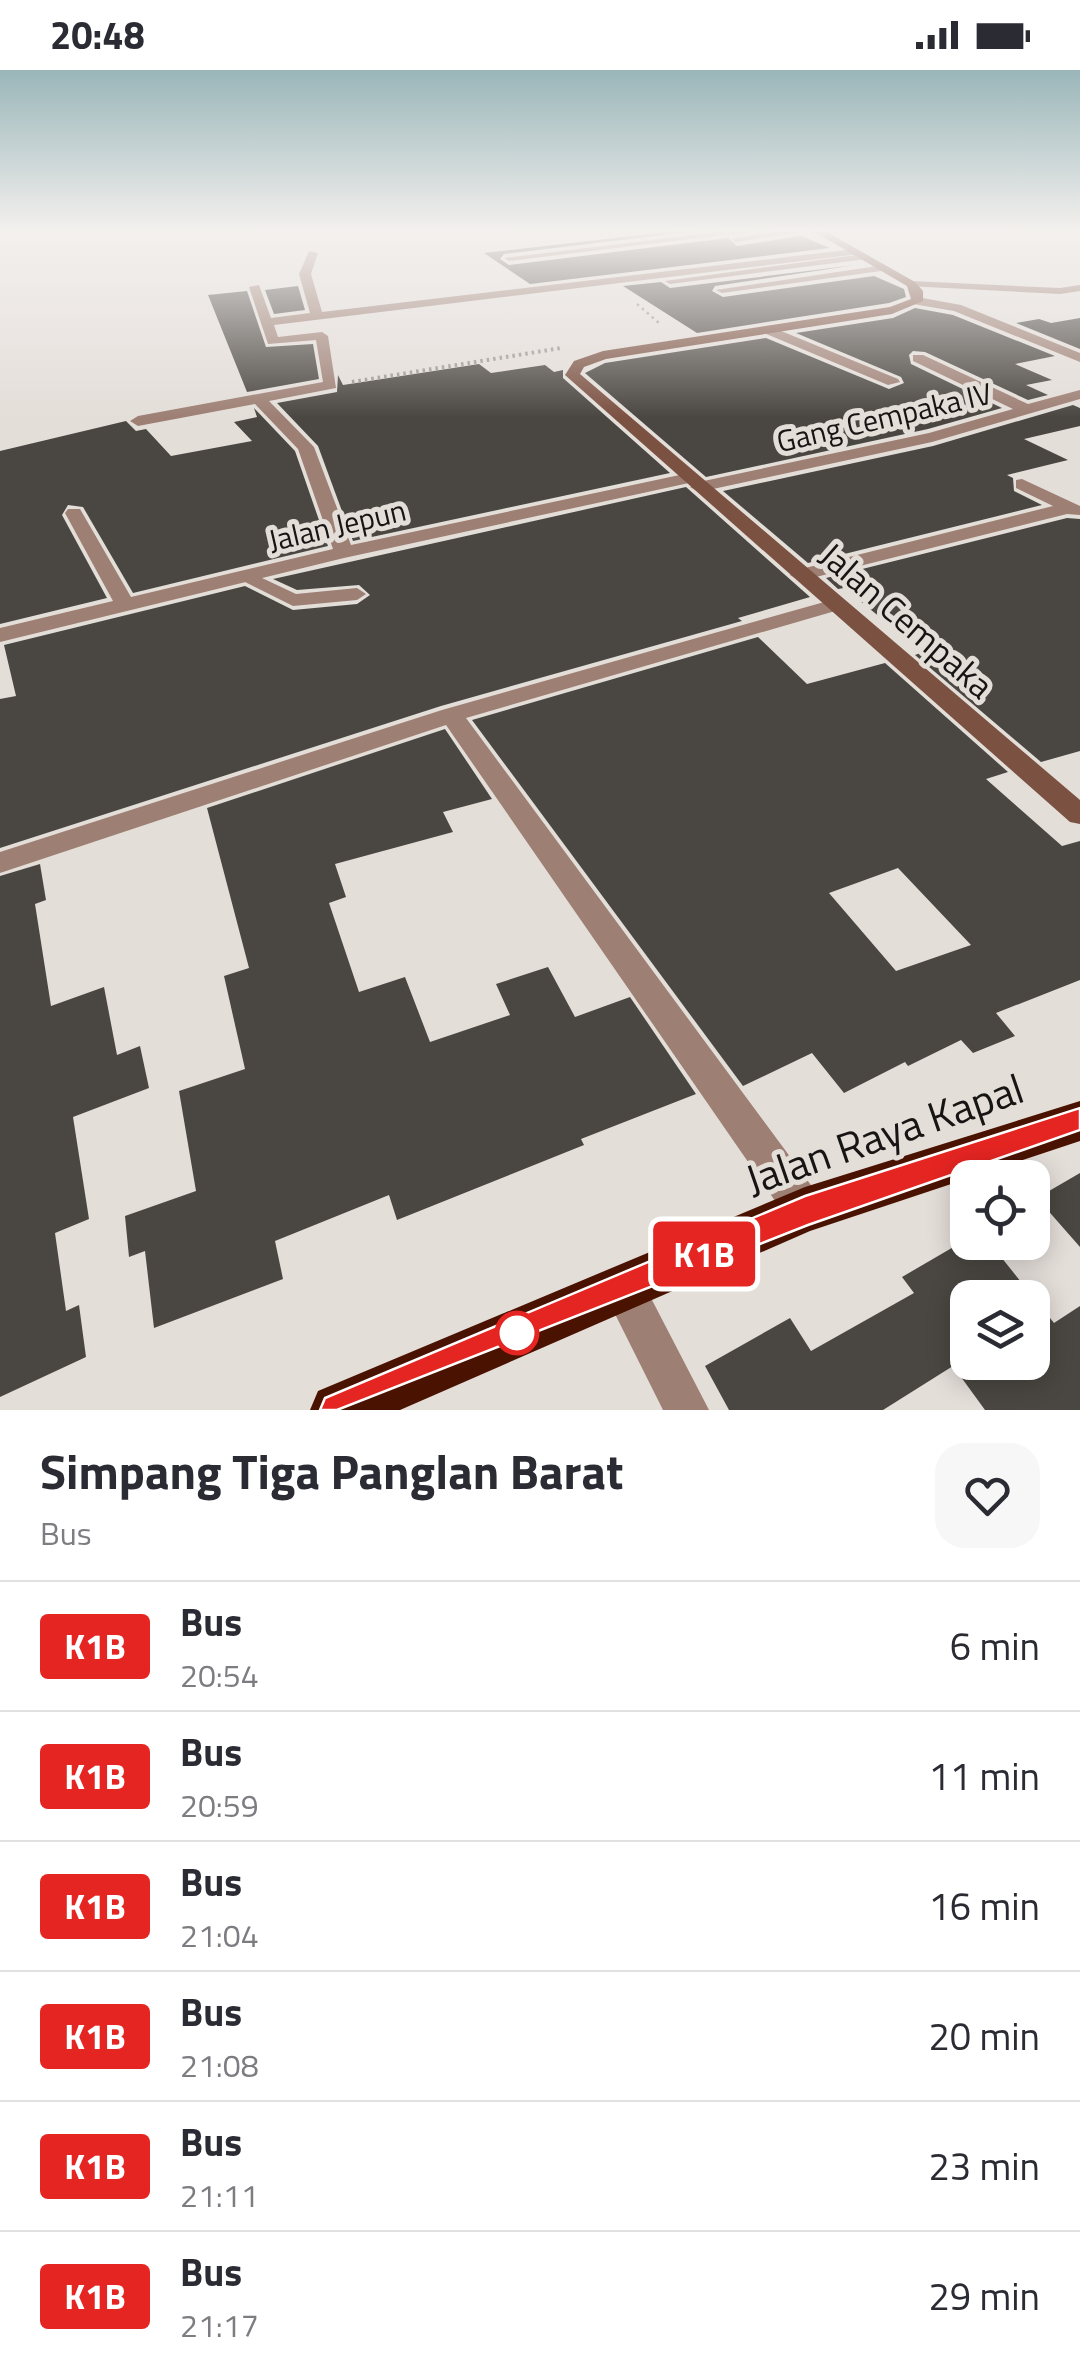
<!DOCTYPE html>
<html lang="en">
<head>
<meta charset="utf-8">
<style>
  body { margin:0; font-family:"Titillium Web",sans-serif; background:#f7f7f7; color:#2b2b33; height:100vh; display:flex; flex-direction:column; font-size:38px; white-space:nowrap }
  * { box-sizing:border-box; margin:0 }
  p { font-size:32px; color:#7c7c81 }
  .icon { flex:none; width:55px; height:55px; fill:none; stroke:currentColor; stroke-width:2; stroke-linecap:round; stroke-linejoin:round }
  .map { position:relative; height:1340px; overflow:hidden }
  .drawer { display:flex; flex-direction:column; background:#fff; flex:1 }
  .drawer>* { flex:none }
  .badge { padding:0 20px; border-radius:8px; font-size:35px; line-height:65px }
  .controls { position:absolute; left:950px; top:1090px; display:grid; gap:20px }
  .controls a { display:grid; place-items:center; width:100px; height:100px; border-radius:20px; background:#fff; box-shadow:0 5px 25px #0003; font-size:50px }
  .map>.badge { position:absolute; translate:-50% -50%; box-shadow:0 0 0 5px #fff }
  .round { display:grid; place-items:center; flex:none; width:105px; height:105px; border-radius:30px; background:#f7f7f7 }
  .head { display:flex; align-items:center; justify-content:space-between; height:170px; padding:0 40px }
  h1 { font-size:48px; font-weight:700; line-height:75px }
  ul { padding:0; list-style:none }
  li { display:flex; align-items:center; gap:30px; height:130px; padding:0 40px; border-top:2px solid #e1e1e2 }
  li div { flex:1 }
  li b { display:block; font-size:38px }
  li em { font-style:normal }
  li .badge { min-width:110px; font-weight:700; text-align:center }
  .status { display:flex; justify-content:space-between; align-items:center; height:70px; padding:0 50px; background:#fff; direction:ltr }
  .status svg { height:28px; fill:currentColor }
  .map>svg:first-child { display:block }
  .building { fill:#4a4742; fill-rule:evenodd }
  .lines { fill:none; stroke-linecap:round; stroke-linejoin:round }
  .path-far1 { stroke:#989490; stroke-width:2.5; stroke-dasharray:2.5 4; stroke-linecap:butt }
  .path { stroke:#989490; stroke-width:4; stroke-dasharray:2.5 4; stroke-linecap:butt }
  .lane { fill:#9d7f74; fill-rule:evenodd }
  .street { fill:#9d7f74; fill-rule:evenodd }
  .secondary { fill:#7b5142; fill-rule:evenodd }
  .highway { fill:#4a1200; fill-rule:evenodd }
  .line { fill:#e52522; stroke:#fff; stroke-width:2.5 }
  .stop-dot { fill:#fff; stroke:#e52522; stroke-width:5 }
  .labels { text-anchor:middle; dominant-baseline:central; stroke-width:10; stroke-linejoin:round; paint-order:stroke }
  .far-street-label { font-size:30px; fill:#171514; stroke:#e4ded9 }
  .street-label { font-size:35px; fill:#171514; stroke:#e4ded9 }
  .near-street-label { font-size:42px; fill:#171514; stroke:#e4ded9 }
</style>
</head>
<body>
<div class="status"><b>20:48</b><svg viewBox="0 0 49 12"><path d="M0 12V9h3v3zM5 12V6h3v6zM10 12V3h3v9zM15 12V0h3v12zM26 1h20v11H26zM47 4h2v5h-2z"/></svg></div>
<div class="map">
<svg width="1080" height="1340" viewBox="0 0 1080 1340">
  <rect width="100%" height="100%" fill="#e4ded9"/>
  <g class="building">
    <path d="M676 161H697L504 184 500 189 509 195 728 168 737 176 801 166 830 178 530 214 484 183Z"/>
    <path d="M856 195 715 216 712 221 723 227 874 206 904 219 906 227 889 233 697 263 623 216 661 212 670 218Z"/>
    <path d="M298 216 305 240 274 244 265 220Z"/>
    <path d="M247 221 266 277 313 274 319 309 247 322 208 225Z"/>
    <path d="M915 238 953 245 1055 286 1015 294 1052 310 1026 315 1048 325 1028 330 925 282 913 281 909 285 911 294 1002 338 928 359 706 407 585 303 605 293 766 268 889 319 904 313 901 307 796 263 893 248Z"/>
    <path d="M1080 248V279L1016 253 1039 249 1051 253Z"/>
    <path d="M479 294 491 303 545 295 554 302 563 300V308L670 403 353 471 318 376 277 333 337 322 338 305 343 315Z"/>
    <path d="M1073 335 1080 338V356L1024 369 1068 390 1007 405 1013 408 1014 421 1042 435 808 493 723 421 933 376Z"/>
    <path d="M254 338 295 381 328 476 133 523 83 437 68 435 62 445 107 528 0 554V381L126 351 136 361 146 359 171 386 252 371 234 352 257 347Z"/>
    <path d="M686 417 810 527 738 548 742 551 441 636 0 778V629L16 626 4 575 245 516 293 540 357 534 370 525 359 515 297 520 273 509Z"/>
    <path d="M1067 448 1080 449V681L1041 692 915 585 923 582 844 518 838 519 826 508Z"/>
    <path d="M758 567 807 614 885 593 1008 702 986 709 1062 776 1080 771V910L996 943 1015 966 973 983 961 970 908 996 905 992 844 1023 812 983 743 1016 472 650ZM898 798 971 875 896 901 829 823Z"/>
    <path d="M445 659 492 729 443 742 453 762 335 794 346 827 329 833 359 922 405 907 430 972 510 945 496 914 548 897 575 947 630 927 696 1024 581 1069 584 1075 397 1150 389 1125 275 1171 283 1209 154 1258 145 1181 129 1187 125 1146 196 1121 179 1021 245 999 224 906 249 898 207 738Z"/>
    <path d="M40 794 46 830 35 834 51 936 104 917 117 985 140 976 149 1018 73 1047 89 1149 55 1163 66 1241 79 1235 86 1287 0 1327V806Z"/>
    <path d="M1080 1103V1177L1037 1128Z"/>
    <path d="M962 1172H989L1054 1253 1080 1236V1340H985L953 1296 883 1340H729L705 1296 790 1248 811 1281 914 1223 902 1207ZM968 1228H1032V1292H958L968 1286Z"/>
  </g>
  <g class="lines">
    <path class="path-far1" d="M637 234 659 253"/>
    <path class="path" d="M352 312 561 278"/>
    <g class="lane">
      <path d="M864 184 867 189 670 214 665 211Z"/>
      <path d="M247 501 296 524 357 518 366 524 357 530 293 536 241 510V502Z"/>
    </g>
    <g class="street">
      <path d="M726 161H756L509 191 504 188Z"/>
      <path d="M780 161H808L736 172 731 169Z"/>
      <path d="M855 179 859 184 274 255 278 267 322 262 328 266 336 318 269 331 314 377 351 475 689 403 698 408 689 413 344 488 0 572V558L113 531 65 443 68 439H80L131 527 333 479 298 379 255 334 138 356 130 351 138 346 323 312 316 270 268 274 249 217 259 215 271 248 310 243 299 204 309 181 318 183 311 204 322 242Z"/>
      <path d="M884 195 888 200 722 223 716 220Z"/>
      <path d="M911 211 1060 218 1080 215V221L1060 224 907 216Z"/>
      <path d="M917 227 961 235 1080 283V292L954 241 913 234Z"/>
      <path d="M769 256 898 309 900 312 888 315 764 263 763 260Z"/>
      <path d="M913 285H923L1028 334 1080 320V329L932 372 699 422 690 417 699 412 929 363 1013 339 913 291Z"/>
      <path d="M1022 409 1080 436V445L1067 444 800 511 790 505 793 501 1053 436 1016 418V410Z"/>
      <path d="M835 529 842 531 845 535 842 539 466 648 819 1126 824 1140 819 1154 805 1159 791 1154 446 655 0 803V782L442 640Z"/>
      <path d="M623 1197 638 1203 709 1340H663L602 1218 608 1203Z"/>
    </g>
    <path class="secondary" d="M813 161H825L915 212 923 221V231L892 244 606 289 584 297 580 304 1080 730V754L1070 752 565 305 574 291 603 281 890 237 911 229 907 216Z"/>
    <path class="highway" d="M1080 1031V1071L810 1161 400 1340H310L318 1321 805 1117Z"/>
  </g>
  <linearGradient id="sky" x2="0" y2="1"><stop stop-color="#9ab6b9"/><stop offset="0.46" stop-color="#f3f0ee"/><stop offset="1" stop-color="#f3f0ee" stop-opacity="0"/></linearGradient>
  <rect width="1080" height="348" fill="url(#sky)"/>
  <path class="line" d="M1080 1038V1060L808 1155 337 1340H320L325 1328 805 1126Z"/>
  <circle class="stop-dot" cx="517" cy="1263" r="20"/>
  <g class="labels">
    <g class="far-street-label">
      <text transform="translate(884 347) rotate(-13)">Gang Cempaka IV</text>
      <text transform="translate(337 455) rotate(-13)">Jalan Jepun</text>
    </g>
    <g class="street-label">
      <text transform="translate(907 550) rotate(41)">Jalan Cempaka</text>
    </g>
    <g class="near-street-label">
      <text transform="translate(884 1063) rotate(-19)">Jalan Raya Kapal</text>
    </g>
  </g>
</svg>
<div class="controls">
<a><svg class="icon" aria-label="locate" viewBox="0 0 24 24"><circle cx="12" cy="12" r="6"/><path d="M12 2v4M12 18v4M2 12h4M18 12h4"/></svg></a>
<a><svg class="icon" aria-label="layers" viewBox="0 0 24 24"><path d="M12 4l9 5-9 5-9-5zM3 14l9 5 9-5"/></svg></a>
</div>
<b class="badge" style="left:704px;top:1184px;background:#e52522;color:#fff">K1B</b>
</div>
<section class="drawer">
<div class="head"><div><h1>Simpang Tiga Panglan Barat</h1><p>Bus</p></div><a class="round"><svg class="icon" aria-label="heart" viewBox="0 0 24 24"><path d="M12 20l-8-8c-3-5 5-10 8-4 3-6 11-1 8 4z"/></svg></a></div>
<ul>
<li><span class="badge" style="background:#e52522;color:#fff">K1B</span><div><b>Bus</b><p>20:54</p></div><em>6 min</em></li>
<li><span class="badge" style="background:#e52522;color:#fff">K1B</span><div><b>Bus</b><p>20:59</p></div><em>11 min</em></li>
<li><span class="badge" style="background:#e52522;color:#fff">K1B</span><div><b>Bus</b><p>21:04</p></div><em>16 min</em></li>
<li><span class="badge" style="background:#e52522;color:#fff">K1B</span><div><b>Bus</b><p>21:08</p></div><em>20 min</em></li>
<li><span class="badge" style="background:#e52522;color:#fff">K1B</span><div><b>Bus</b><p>21:11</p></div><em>23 min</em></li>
<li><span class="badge" style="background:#e52522;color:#fff">K1B</span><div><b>Bus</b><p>21:17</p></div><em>29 min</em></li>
</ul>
</section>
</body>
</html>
